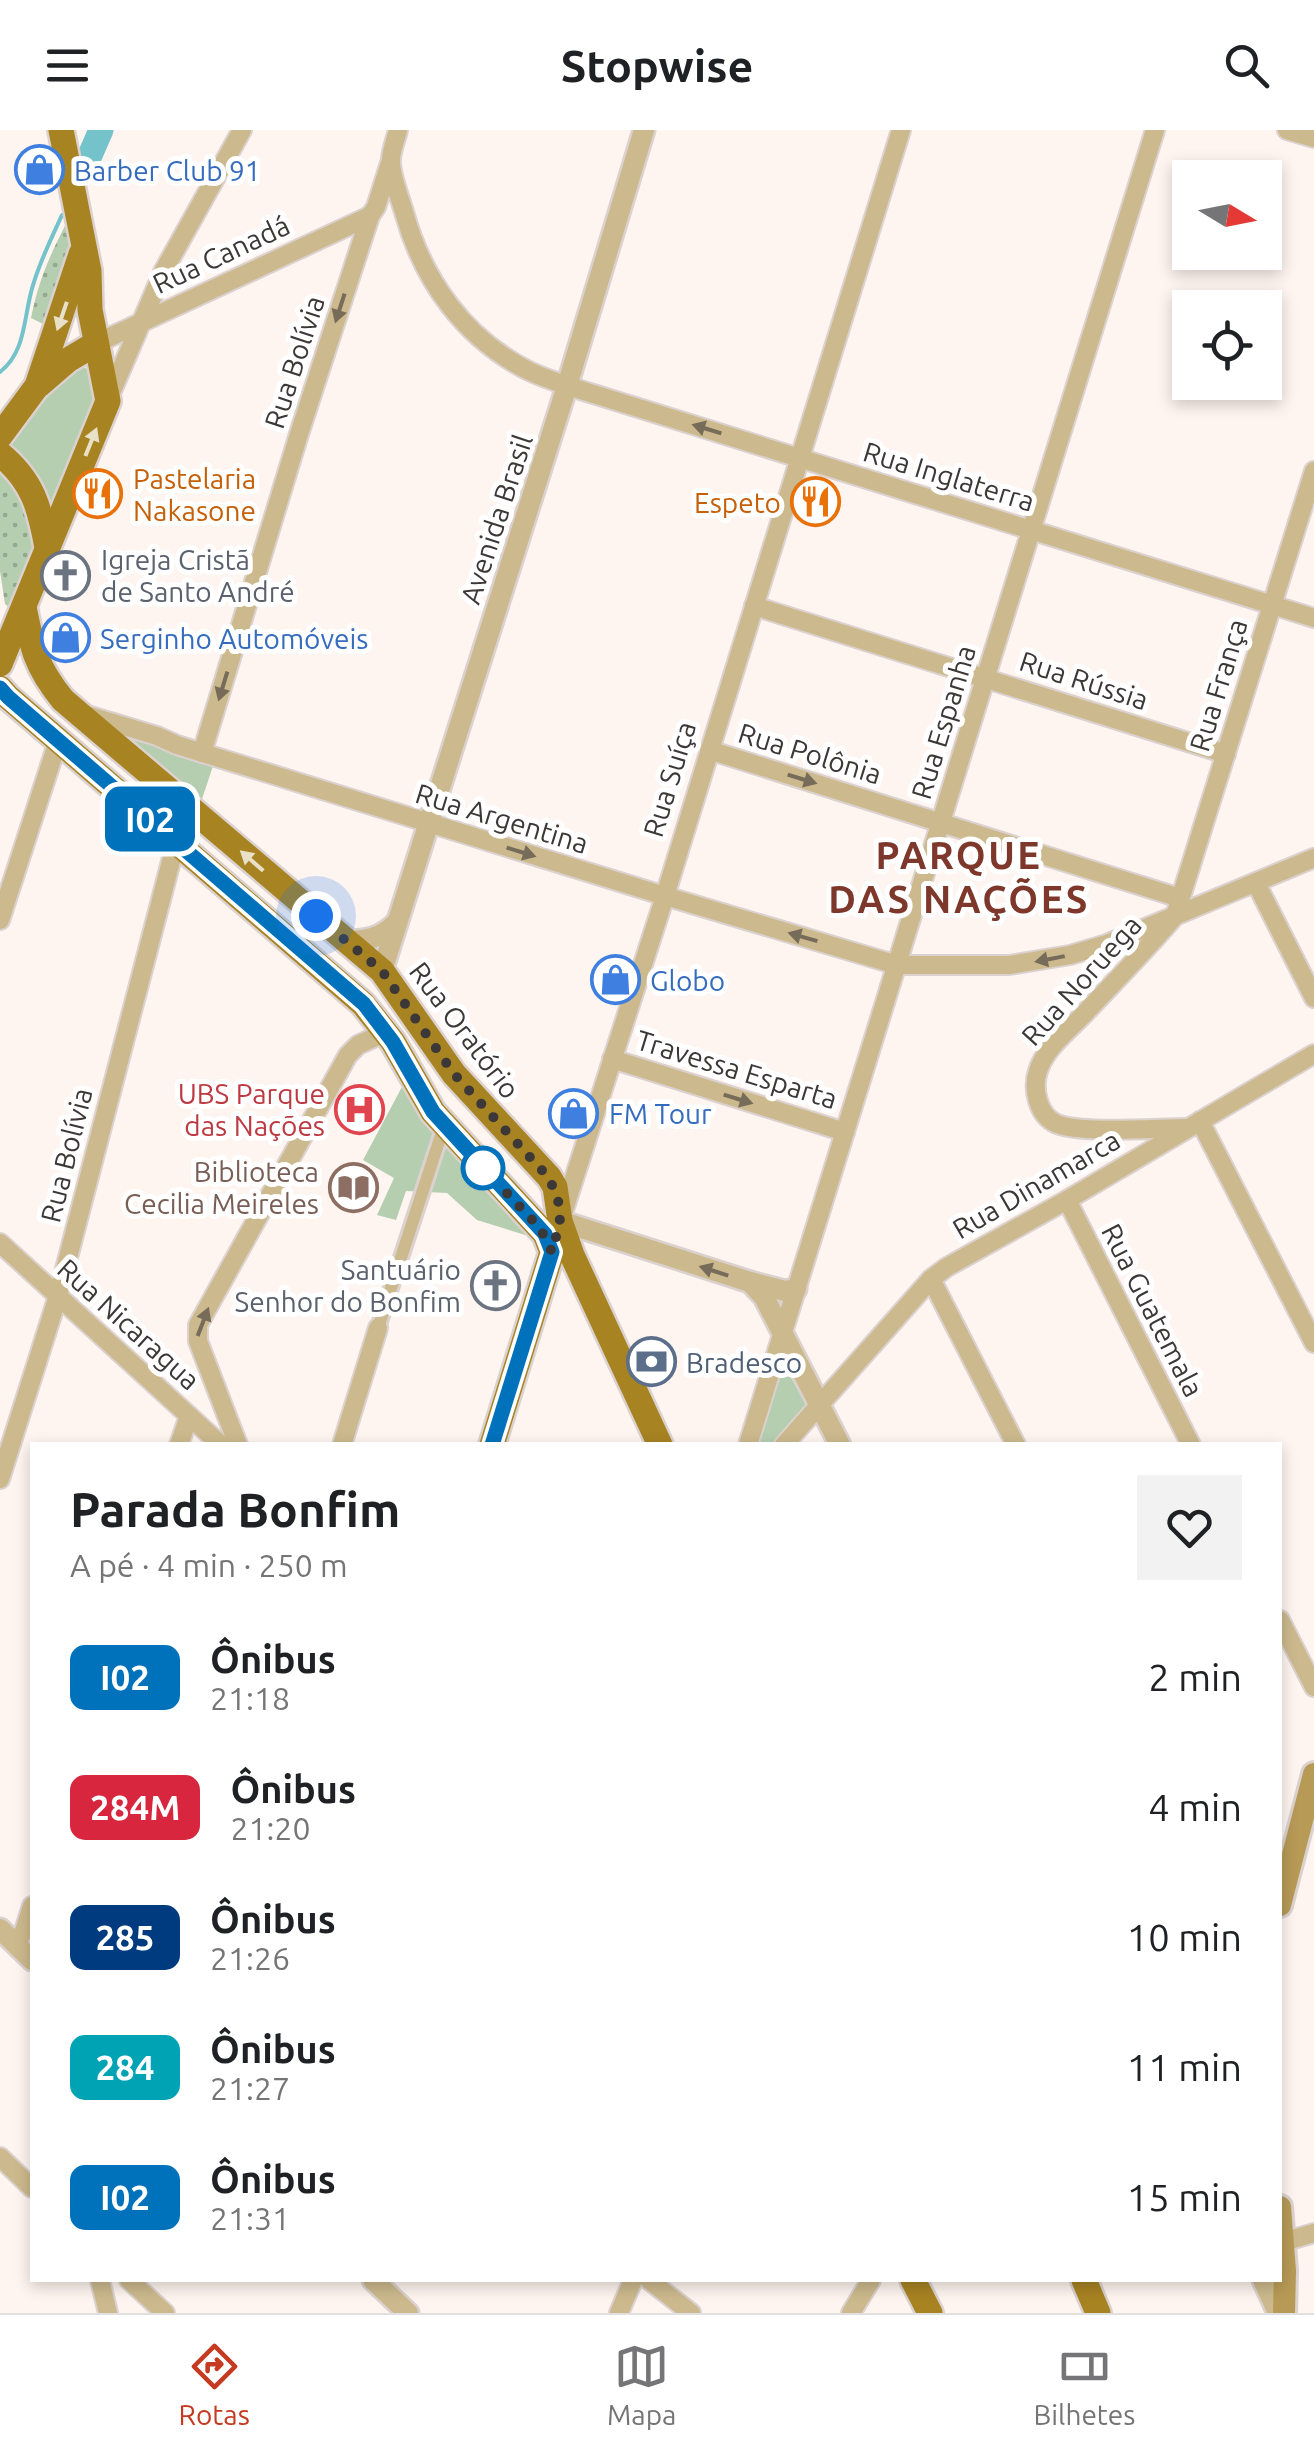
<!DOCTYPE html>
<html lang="pt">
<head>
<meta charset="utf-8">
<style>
  body { margin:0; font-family:Ubuntu,sans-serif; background:#f2f2f2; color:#202124; height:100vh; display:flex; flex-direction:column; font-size:38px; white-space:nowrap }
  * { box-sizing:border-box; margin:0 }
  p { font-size:32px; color:#757577 }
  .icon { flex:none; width:55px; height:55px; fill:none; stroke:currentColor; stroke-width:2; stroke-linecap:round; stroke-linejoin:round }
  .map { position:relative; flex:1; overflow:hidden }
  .details { position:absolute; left:30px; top:1312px; width:1252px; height:840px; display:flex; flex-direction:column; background:#fff; border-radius:0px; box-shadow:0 5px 15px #0003 }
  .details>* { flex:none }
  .badge { padding:0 20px; border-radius:15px; font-size:35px; line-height:65px }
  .needle { width:65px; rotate:100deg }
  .tools { position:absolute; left:1172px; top:30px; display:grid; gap:20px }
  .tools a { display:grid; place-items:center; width:110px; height:110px; border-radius:0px; background:#fff; box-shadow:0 5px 15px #0003; font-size:50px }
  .you { position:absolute; width:50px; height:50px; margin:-25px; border:8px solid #fff; border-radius:50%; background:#1a73e8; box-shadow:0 0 0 15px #1a73e833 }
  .map>.badge { position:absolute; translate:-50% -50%; box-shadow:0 0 0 5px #fff }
  .round { display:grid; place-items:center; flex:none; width:105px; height:105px; border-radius:0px; background:#f2f2f2 }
  .summary { display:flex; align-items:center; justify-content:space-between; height:170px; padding:0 40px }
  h1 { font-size:48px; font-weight:700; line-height:75px }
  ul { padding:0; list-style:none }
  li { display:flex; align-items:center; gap:30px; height:130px; padding:0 40px }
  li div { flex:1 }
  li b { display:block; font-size:38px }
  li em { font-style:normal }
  li .badge { min-width:110px; font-weight:700; text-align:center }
  header { display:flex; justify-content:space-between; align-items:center; height:130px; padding:0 40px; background:#fff; font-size:45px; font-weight:700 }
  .tabs { display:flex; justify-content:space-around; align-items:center; height:140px; border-top:2px solid #e0e0e0; background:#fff; font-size:28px; color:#757577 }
  .tabs a { display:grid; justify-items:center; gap:5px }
  .tabs .current { color:#c53a20 }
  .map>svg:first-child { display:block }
  .grass { fill:url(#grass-dots) }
  .park { fill:#b5ceb0 }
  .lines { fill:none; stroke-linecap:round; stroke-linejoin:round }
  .stream { stroke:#74c2ca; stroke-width:4 }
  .river { stroke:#74c2ca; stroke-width:25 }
  .pedestrian-casing { stroke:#dbd2cf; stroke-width:18 }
  .minor-casing { stroke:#dbd2cf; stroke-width:22 }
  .tertiary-casing { stroke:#dbd2cf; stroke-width:25 }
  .secondary-casing { stroke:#dbd2cf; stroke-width:28 }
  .primary-casing { stroke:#dbd2cf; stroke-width:30 }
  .pedestrian { stroke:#ccb98d; stroke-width:12 }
  .minor { stroke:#ccb98d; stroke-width:18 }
  .tertiary { stroke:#ccb98d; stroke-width:20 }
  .secondary { stroke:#b79a56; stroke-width:22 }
  .primary { stroke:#a88322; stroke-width:25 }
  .oneway { fill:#766c59 }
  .oneway2 { fill:#e9e0c8 }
  .line-casing { stroke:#fff; stroke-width:22 }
  .line { stroke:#0072bc; stroke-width:15 }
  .walk { stroke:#3c3837; stroke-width:10; stroke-dasharray:0 18 }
  .stop-dot { fill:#fff; stroke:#0072bc; stroke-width:5 }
  .labels { text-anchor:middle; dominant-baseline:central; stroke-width:10; stroke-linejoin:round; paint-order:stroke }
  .shop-label { font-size:28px; fill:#366cbe; stroke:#fff; text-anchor:start }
  .street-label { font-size:28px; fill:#3c3837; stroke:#fff }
  .food-label { font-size:28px; fill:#c56008; stroke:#fff; text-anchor:start }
  .worship-label { font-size:28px; fill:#5b616d; stroke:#fff; text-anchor:start }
  .health-label { font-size:28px; fill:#be3a42; stroke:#fff; text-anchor:end }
  .education-label { font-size:28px; fill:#785e54; stroke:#fff; text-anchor:end }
  .service-label { font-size:28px; fill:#4e5e75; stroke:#fff; text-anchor:start }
  .district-label { font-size:38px; font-weight:bold; letter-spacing:2.5px; fill:#7e382b; stroke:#fff }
</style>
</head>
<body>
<header><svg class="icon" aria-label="menu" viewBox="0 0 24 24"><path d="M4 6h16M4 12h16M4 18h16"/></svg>Stopwise<svg class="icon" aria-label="search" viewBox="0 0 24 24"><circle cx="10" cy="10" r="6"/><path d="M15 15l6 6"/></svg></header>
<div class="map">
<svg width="1314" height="2183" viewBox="0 0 1314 2183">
  <defs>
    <pattern id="grass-dots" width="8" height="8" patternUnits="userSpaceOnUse" patternTransform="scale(2.5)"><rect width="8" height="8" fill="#b5ceb0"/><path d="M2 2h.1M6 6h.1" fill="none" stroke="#94a890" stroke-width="1.8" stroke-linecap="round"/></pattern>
  </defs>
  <rect width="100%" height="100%" fill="#fef4f0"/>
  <g class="grass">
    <path d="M71 84 74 110 51 198 31 188C39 147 52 121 71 84Z"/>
    <path d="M0 332 24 358 36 420 11 479 5 474 0 441Z"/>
  </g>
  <g class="park">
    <path d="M77 236 92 240 97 268 51 379 5 310 39 263Z"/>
    <path d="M109 597 214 633 200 675Z"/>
    <path d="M403 955 538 1109 477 1090 447 1063 406 1061 396 1090 377 1085 394 1048 363 1030Z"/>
    <path d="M783 1233 807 1276 773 1315H756L781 1235Z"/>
  </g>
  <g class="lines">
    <path class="stream" d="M0 242C28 220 23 183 34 152 41 129 52 107 62 85"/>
    <path class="river" d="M84 39 101 0"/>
    <defs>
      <path id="pedestrian" d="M378 1198 444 996"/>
      <g id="minor">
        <path d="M398 0C396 9 391 21 391 30 390 44 400 68 404 82 423 151 465 209 529 241 548 250 568 256 587 262L1314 488"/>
        <path d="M1287 0 1314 8"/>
        <path d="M95 214 370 86"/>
        <path d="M108 270 163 142 242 0"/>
        <path d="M754 476 1226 624"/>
        <path d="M87 585 157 606 177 615 665 766 897 835H1009L1070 825 1107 814 1314 728"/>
        <path d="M709 620 1180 768"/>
        <path d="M202 623 299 304 370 86 376 77 390 33"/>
        <path d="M1256 753 1314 868"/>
        <path d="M0 790 58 611"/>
        <path d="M612 929 845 1002"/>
        <path d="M1200 991 1314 1213"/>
        <path d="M1187 998C1157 998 1082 1004 1057 994 1038 986 1032 959 1038 941 1045 918 1070 899 1086 882 1116 850 1147 819 1175 786L1314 341"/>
        <path d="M1067 1070 1191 1315"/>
        <path d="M563 1083 665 766 901 0"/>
        <path d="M0 1113 221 1315"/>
        <path d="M931 1149 1016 1315"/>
        <path d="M179 1315 189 1286"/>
        <path d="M238 1315 198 1211V1195L348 925 358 915 386 902"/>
        <path d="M342 1315 378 1198"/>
        <path d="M748 1315 1155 0"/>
        <path d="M784 1315 931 1149 947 1137 1067 1070 1314 924"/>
        <path d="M0 1349 58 1166 176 712"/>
        <path d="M1280 1490 1314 1557"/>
        <path d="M16 1813 24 1801 32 1776"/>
        <path d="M0 2027 32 2058"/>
        <path d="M1283 2112 1314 2103"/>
        <path d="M100 2150 108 2183"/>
        <path d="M129 2150 165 2183"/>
        <path d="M649 2150 691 2183"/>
        <path d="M619 2183 633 2150"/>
        <path d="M851 2183 871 2150"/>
      </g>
      <g id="tertiary">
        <path d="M346 811C367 811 381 808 396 793"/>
        <path d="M382 841 567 256 644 0"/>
        <path d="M560 1091 750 1152 764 1167 840 1315"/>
        <path d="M750 1152 785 1161 796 1159"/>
        <path d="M0 1799 32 1830"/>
        <path d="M373 2150 408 2183"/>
        <path d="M1263 2150 1278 2183"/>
      </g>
      <g id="secondary">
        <path d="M1280 1775 1314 1644"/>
        <path d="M1280 2077 1285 2141 1284 2183"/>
      </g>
      <g id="primary">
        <path d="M39 255 68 230 95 214"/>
        <path d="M0 306 37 256 81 124"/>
        <path d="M0 324C33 351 40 378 47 418"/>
        <path d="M24 477C32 518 36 537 63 570L382 841 454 944 549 1047 555 1057 560 1091 572 1125 660 1315"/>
        <path d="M0 534 108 271 90 180 89 141 61 0"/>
        <path d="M0 558 8 567 363 874 393 912 433 982 545 1104 552 1122 492 1315"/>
        <path d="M913 2150 930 2183"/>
        <path d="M1084 2150 1098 2183"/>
      </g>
    </defs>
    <use href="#pedestrian" class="pedestrian-casing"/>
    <use href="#minor" class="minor-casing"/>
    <use href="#tertiary" class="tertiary-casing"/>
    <use href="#secondary" class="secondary-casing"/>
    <use href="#primary" class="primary-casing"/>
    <use href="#pedestrian" class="pedestrian"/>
    <use href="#minor" class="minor"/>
    <use href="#tertiary" class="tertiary"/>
    <use href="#secondary" class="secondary"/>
    <use href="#primary" class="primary"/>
  </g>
  <defs><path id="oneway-solid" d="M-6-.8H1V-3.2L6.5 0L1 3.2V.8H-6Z" transform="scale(2.5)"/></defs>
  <g class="oneway">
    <use href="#oneway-solid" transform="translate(340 178) rotate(108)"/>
    <use href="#oneway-solid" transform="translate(707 299) rotate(-163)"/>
    <use href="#oneway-solid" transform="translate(223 556) rotate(107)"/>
    <use href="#oneway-solid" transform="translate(802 649) rotate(17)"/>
    <use href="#oneway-solid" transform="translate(521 722) rotate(17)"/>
    <use href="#oneway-solid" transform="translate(803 807) rotate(-164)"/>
    <use href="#oneway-solid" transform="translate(1050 829) rotate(169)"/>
    <use href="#oneway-solid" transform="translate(738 969) rotate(17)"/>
    <use href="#oneway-solid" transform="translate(714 1141) rotate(-162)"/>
    <use href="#oneway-solid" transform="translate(203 1192) rotate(-69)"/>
  </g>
  <g class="oneway2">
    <use href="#oneway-solid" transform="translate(62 186) rotate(109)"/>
    <use href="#oneway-solid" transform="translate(91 312) rotate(-68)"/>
    <use href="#oneway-solid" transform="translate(252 731) rotate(-139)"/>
  </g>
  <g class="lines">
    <defs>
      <path id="line" d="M0 558 8 567 364 874 393 912 433 982 545 1104 552 1122 492 1315"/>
    </defs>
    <use href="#line" class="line-casing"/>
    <use href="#line" class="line"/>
    <path class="walk" d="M316 786 382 841 454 944 549 1048 558 1069 560 1092 552 1122 540 1098 483 1038"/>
  </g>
  <defs>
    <symbol id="shop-ring" viewBox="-11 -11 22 22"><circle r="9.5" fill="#fff" stroke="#3f7fe0" stroke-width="1.5"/><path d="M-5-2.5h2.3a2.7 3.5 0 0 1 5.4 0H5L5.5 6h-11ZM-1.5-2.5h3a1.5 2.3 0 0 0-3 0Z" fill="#3f7fe0"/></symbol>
    <symbol id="restaurant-ring" viewBox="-11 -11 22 22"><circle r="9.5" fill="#fff" stroke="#e8710a" stroke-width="1.5"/><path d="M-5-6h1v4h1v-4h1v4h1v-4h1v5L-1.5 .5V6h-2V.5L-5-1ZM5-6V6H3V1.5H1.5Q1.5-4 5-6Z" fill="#e8710a"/></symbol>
    <symbol id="church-ring" viewBox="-11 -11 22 22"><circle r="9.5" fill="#fff" stroke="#6b7280" stroke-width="1.5"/><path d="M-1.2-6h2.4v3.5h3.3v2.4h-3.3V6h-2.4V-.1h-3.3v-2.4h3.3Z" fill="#6b7280"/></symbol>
    <symbol id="hospital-ring" viewBox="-11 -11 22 22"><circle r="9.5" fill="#fff" stroke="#e0444e" stroke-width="1.5"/><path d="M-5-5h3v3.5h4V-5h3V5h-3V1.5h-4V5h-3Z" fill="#e0444e"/></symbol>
    <symbol id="library-ring" viewBox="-11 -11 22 22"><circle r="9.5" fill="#fff" stroke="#8d6e63" stroke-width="1.5"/><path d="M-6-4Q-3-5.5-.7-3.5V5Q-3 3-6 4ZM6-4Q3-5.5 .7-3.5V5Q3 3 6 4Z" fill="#8d6e63"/></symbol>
    <symbol id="bank-ring" viewBox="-11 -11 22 22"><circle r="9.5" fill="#fff" stroke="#5c6f8a" stroke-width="1.5"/><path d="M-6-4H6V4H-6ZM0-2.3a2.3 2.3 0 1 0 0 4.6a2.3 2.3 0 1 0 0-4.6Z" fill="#5c6f8a"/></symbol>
  </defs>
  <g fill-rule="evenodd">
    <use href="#shop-ring" x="12" y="12" width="55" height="55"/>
    <use href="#restaurant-ring" x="70" y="336" width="55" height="55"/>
    <use href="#restaurant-ring" x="788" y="344" width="55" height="55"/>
    <use href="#church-ring" x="38" y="418" width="55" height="55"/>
    <use href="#shop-ring" x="38" y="480" width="55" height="55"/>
    <use href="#shop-ring" x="588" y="822" width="55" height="55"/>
    <use href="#hospital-ring" x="332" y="952" width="55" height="55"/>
    <use href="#shop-ring" x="546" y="956" width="55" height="55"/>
    <use href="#library-ring" x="326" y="1030" width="55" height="55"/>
    <use href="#church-ring" x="468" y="1128" width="55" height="55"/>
    <use href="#bank-ring" x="624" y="1204" width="55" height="55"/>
  </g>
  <circle class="stop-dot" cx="483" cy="1038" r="20"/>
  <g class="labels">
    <g class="shop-label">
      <text x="74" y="40">Barber Club 91</text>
      <text x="100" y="508">Serginho Automóveis</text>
      <text x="650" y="850">Globo</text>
      <text x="609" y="983">FM Tour</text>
    </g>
    <g class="street-label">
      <text transform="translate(221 124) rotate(-25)">Rua Canadá</text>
      <text transform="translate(294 232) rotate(-72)">Rua Bolívia</text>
      <text transform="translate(949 346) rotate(17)">Rua Inglaterra</text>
      <text transform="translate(496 389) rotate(-72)">Avenida Brasil</text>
      <text transform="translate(1084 550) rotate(18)">Rua Rússia</text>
      <text transform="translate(1218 555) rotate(-73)">Rua França</text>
      <text transform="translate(943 592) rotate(-73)">Rua Espanha</text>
      <text transform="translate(810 623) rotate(17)">Rua Polônia</text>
      <text transform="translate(669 649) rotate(-73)">Rua Suíça</text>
      <text transform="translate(502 688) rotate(17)">Rua Argentina</text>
      <text transform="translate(1081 850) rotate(-48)">Rua Noruega</text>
      <text transform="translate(465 900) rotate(53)">Rua Oratório</text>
      <text transform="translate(737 939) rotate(17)">Travessa Esparta</text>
      <text transform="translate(66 1025) rotate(-76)">Rua Bolívia</text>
      <text transform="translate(1036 1054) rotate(-30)">Rua Dinamarca</text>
      <text transform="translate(1153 1180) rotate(63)">Rua Guatemala</text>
      <text transform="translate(129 1194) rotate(42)">Rua Nicaragua</text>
    </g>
    <g class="food-label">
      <text x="133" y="348">Pastelaria<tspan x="133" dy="32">Nakasone</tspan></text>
      <text x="781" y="372" text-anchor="end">Espeto</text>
    </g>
    <g class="worship-label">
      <text x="101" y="429">Igreja Cristã<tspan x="101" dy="32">de Santo André</tspan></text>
      <text x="461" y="1139" text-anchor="end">Santuário<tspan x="461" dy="32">Senhor do Bonfim</tspan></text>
    </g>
    <g class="health-label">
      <text x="325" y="963">UBS Parque<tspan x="325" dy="32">das Nações</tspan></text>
    </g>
    <g class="education-label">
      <text x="319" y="1041">Biblioteca<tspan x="319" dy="32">Cecilia Meireles</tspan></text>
    </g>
    <g class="service-label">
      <text x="686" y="1232">Bradesco</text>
    </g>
    <g class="district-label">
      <text x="959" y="725">PARQUE<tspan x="959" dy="44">DAS NAÇÕES</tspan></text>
    </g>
  </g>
</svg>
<div class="tools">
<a><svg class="needle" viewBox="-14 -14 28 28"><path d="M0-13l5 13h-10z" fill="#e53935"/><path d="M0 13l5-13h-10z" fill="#757577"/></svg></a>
<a><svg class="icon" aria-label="locate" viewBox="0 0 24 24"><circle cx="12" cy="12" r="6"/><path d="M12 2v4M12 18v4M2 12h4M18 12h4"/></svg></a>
</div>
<div class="you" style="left:316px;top:786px"></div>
<b class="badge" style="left:150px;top:689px;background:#0072bc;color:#fff">I02</b>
<section class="details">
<div class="summary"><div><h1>Parada Bonfim</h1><p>A pé · 4 min · 250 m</p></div><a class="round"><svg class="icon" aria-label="heart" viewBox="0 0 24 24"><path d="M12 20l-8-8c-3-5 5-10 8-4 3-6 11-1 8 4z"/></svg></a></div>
<ul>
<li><span class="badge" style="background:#0072bc;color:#fff">I02</span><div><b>Ônibus</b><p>21:18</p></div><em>2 min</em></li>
<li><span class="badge" style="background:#d7263d;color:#fff">284M</span><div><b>Ônibus</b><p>21:20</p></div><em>4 min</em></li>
<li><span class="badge" style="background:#003b80;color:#fff">285</span><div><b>Ônibus</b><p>21:26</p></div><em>10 min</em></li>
<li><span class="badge" style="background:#00a3b4;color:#fff">284</span><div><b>Ônibus</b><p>21:27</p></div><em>11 min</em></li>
<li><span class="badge" style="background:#0072bc;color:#fff">I02</span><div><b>Ônibus</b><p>21:31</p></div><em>15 min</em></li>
</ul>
</section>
</div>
<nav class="tabs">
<a class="current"><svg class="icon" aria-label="directions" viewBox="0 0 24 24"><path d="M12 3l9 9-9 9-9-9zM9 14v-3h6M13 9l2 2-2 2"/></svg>Rotas</a>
<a><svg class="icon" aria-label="map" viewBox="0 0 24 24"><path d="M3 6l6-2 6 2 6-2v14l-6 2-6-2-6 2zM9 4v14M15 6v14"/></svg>Mapa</a>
<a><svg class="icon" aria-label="tickets" viewBox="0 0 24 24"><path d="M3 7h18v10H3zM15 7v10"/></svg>Bilhetes</a>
</nav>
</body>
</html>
